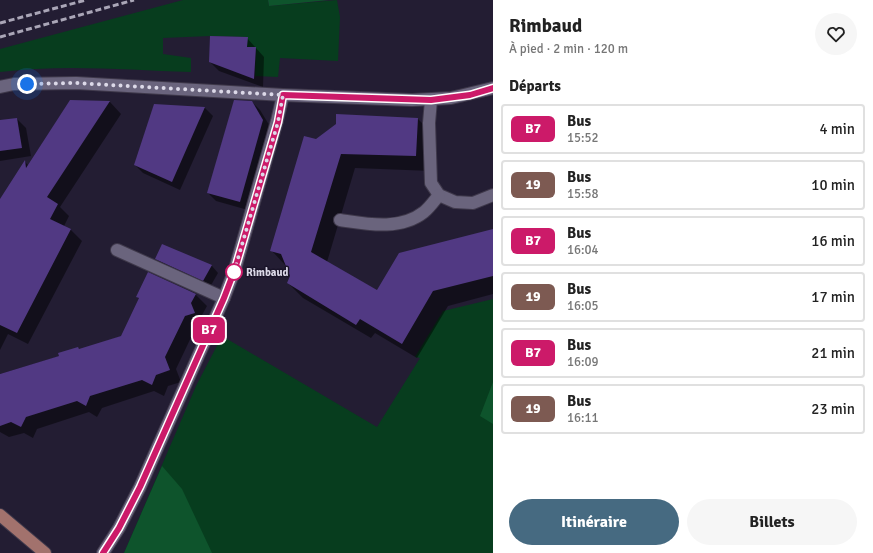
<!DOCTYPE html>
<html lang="fr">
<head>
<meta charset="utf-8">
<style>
  body { margin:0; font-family:Signika,sans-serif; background:#f6f6f6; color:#222; height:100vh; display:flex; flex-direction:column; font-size:15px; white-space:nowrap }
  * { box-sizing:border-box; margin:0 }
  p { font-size:13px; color:#767676 }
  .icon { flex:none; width:22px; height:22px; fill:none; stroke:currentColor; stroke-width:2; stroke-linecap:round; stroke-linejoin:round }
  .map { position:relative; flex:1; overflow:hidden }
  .sheet { display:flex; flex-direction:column; background:#fff; width:380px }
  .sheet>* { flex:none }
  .badge { padding:0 8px; border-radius:6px; font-size:14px; line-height:26px }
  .you { position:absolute; width:20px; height:20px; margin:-10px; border:3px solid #fff; border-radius:50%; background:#1a73e8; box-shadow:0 0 0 6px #1a73e833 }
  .map>.badge { position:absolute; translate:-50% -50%; box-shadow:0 0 0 2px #fff }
  h2 { padding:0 16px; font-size:15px; line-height:36px }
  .round { display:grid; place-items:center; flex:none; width:42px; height:42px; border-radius:21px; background:#f6f6f6 }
  .summary { display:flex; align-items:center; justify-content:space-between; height:68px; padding:0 16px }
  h1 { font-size:19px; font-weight:800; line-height:30px }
  .button { display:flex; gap:8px; margin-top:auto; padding:8px 16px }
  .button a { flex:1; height:46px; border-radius:24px; background:#466a81; color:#fff; font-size:16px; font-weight:800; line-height:46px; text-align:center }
  .button a+a { background:#f6f6f6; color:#222 }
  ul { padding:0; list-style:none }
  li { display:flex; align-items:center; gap:12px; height:50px; margin:0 8px 6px; padding:0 8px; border:2px solid #e0e0e0; border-radius:4px }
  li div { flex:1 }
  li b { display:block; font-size:15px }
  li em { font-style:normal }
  li .badge { min-width:44px; font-weight:700; text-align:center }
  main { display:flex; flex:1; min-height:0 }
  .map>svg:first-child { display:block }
  .green { fill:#073d1e }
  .forest { fill:#0e542c }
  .shadow { fill:#0007 }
  .building { fill:#513983 }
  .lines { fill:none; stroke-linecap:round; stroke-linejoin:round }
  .minor-casing { stroke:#3f394b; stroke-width:14 }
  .major-casing { stroke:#3f394b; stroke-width:14 }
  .minor { stroke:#6a647d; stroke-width:12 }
  .major { stroke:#a2726d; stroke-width:12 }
  .rail { stroke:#aaa6b7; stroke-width:3; stroke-dasharray:6 3; stroke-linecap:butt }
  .line-casing { stroke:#fff; stroke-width:9 }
  .line { stroke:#cc1a69; stroke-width:6 }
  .walk { stroke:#dcd9e8; stroke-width:4; stroke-dasharray:0 7.2 }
  .stop-dot { fill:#fff; stroke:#cc1a69; stroke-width:2 }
  .labels { text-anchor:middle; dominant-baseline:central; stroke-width:3; stroke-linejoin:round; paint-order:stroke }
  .stop-label { font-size:11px; font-weight:bold; fill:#dcd9e8; stroke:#1a1429; text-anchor:start }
</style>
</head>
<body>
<main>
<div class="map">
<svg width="493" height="553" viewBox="0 0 493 553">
  <rect width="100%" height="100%" fill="#231d33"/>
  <g class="green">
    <path d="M183 0H268L269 6 337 0 340 17 338 61 280 58 278 77 255 76 256 47H247V37L210 36 163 38V54L191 58V72C128 70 63 64 0 72V49Z"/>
    <path d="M493 299V553H124L196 386 222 336 377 427 420 358 415 357 443 311Z"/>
  </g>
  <g class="forest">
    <path d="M268 0H329L269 6Z"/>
    <path d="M493 382V424L480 416Z"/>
    <path d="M162 466 182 489 212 553H124Z"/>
  </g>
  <g class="shadow">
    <path d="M247 38 264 57 263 87 219 71 210 62Z"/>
    <path d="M70 101 110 102 121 114 60 207 69 216 64 226 71 230 82 241 28 344 8 334 0 350V201L25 162 28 165Z"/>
    <path d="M252 102 260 110 271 128 248 210 216 201 208 193Z"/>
    <path d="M155 105 205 108 213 116 180 190 143 173 135 165Z"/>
    <path d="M17 119 26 128 31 156 0 161V121Z"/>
    <path d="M418 119 433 134 431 171 355 168 327 262 378 291 493 230V294L448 306 417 358 375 333 371 338 303 298 288 283 291 276 286 266 272 251 317 140Z"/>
    <path d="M163 246 212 266 218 273 210 287 163 265 156 259Z"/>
    <path d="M195 294 207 306 202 315 206 325 196 327 176 369 181 382 168 386 164 396 154 391 102 408 97 417 89 412 37 429 33 438 24 433 9 437 0 432V374L60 356 78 348 80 350 122 336 140 299 137 297Z"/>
  </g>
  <g class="building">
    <path d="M210 36 248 37 247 47H256L254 79 209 62Z"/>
    <path d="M70 100 110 101 47 197 58 204 50 219 71 229 17 333 0 325V199L25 160 26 168Z"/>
    <path d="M234 100 252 101 263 120 240 202 207 193Z"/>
    <path d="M154 104 205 107 172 182 134 165Z"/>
    <path d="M336 114 418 118 416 156 341 154 311 252 377 290 399 253 493 229V276L433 291 402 344 360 319 356 325 287 283 290 276 281 254 270 251 304 136 316 139 336 124Z"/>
    <path d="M17 118 22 148 0 151V120Z"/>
    <path d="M162 244 212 265 203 281 155 259Z"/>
    <path d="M148 272 196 294 191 303 195 313 185 316 165 357 170 370 156 375 152 385 142 380 90 396 86 406 77 401 26 417 21 427 11 422 0 426V374L59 356 58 353 78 347 79 349 121 336 139 298 136 297Z"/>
  </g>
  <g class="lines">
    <defs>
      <g id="minor">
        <path d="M0 87 14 84 76 83 283 95 412 100 451 98 493 88"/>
        <path d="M431 100 429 123 431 183 439 195 455 202 473 203 493 195"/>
        <path d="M340 220C367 224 400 231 424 212 430 207 434 201 439 195"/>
        <path d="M117 250 224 298"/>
        <path d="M103 553 119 528 140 487 224 298 235 269 277 121 283 95"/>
      </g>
      <path id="major" d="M0 515 45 553"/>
    </defs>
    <use href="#minor" class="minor-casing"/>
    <use href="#major" class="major-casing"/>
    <use href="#minor" class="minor"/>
    <use href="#major" class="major"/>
    <g class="rail">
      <path d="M0 23 86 0"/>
      <path d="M0 37 134 0"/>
    </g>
  </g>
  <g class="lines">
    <defs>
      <path id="line" d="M103 553 119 528 140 487 224 298 235 269 278 122 283 95 431 100 470 95 493 88"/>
    </defs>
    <use href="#line" class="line-casing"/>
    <use href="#line" class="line"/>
    <path class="walk" d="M27 84 76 83 283 95 278 122 234 272"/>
  </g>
  <circle class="stop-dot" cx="234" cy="272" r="8"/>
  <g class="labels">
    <g class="stop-label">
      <text x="246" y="272">Rimbaud</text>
    </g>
  </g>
</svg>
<div class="you" style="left:27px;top:84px"></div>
<b class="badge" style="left:209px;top:330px;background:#cc1a69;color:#fff">B7</b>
</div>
<section class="sheet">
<div class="summary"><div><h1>Rimbaud</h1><p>À pied · 2 min · 120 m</p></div><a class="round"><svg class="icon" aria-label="heart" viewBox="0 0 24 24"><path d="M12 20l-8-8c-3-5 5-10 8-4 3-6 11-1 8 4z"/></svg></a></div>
<h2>Départs</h2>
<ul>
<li><span class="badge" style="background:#cc1a69;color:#fff">B7</span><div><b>Bus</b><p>15:52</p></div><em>4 min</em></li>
<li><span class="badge" style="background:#7d5a52;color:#fff">19</span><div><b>Bus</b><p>15:58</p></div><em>10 min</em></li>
<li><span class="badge" style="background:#cc1a69;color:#fff">B7</span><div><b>Bus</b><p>16:04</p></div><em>16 min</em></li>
<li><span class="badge" style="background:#7d5a52;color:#fff">19</span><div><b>Bus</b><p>16:05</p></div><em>17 min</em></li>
<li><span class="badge" style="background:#cc1a69;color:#fff">B7</span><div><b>Bus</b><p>16:09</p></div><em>21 min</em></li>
<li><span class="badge" style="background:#7d5a52;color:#fff">19</span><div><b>Bus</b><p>16:11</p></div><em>23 min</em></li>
</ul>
<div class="button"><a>Itinéraire</a><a>Billets</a></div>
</section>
</main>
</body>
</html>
